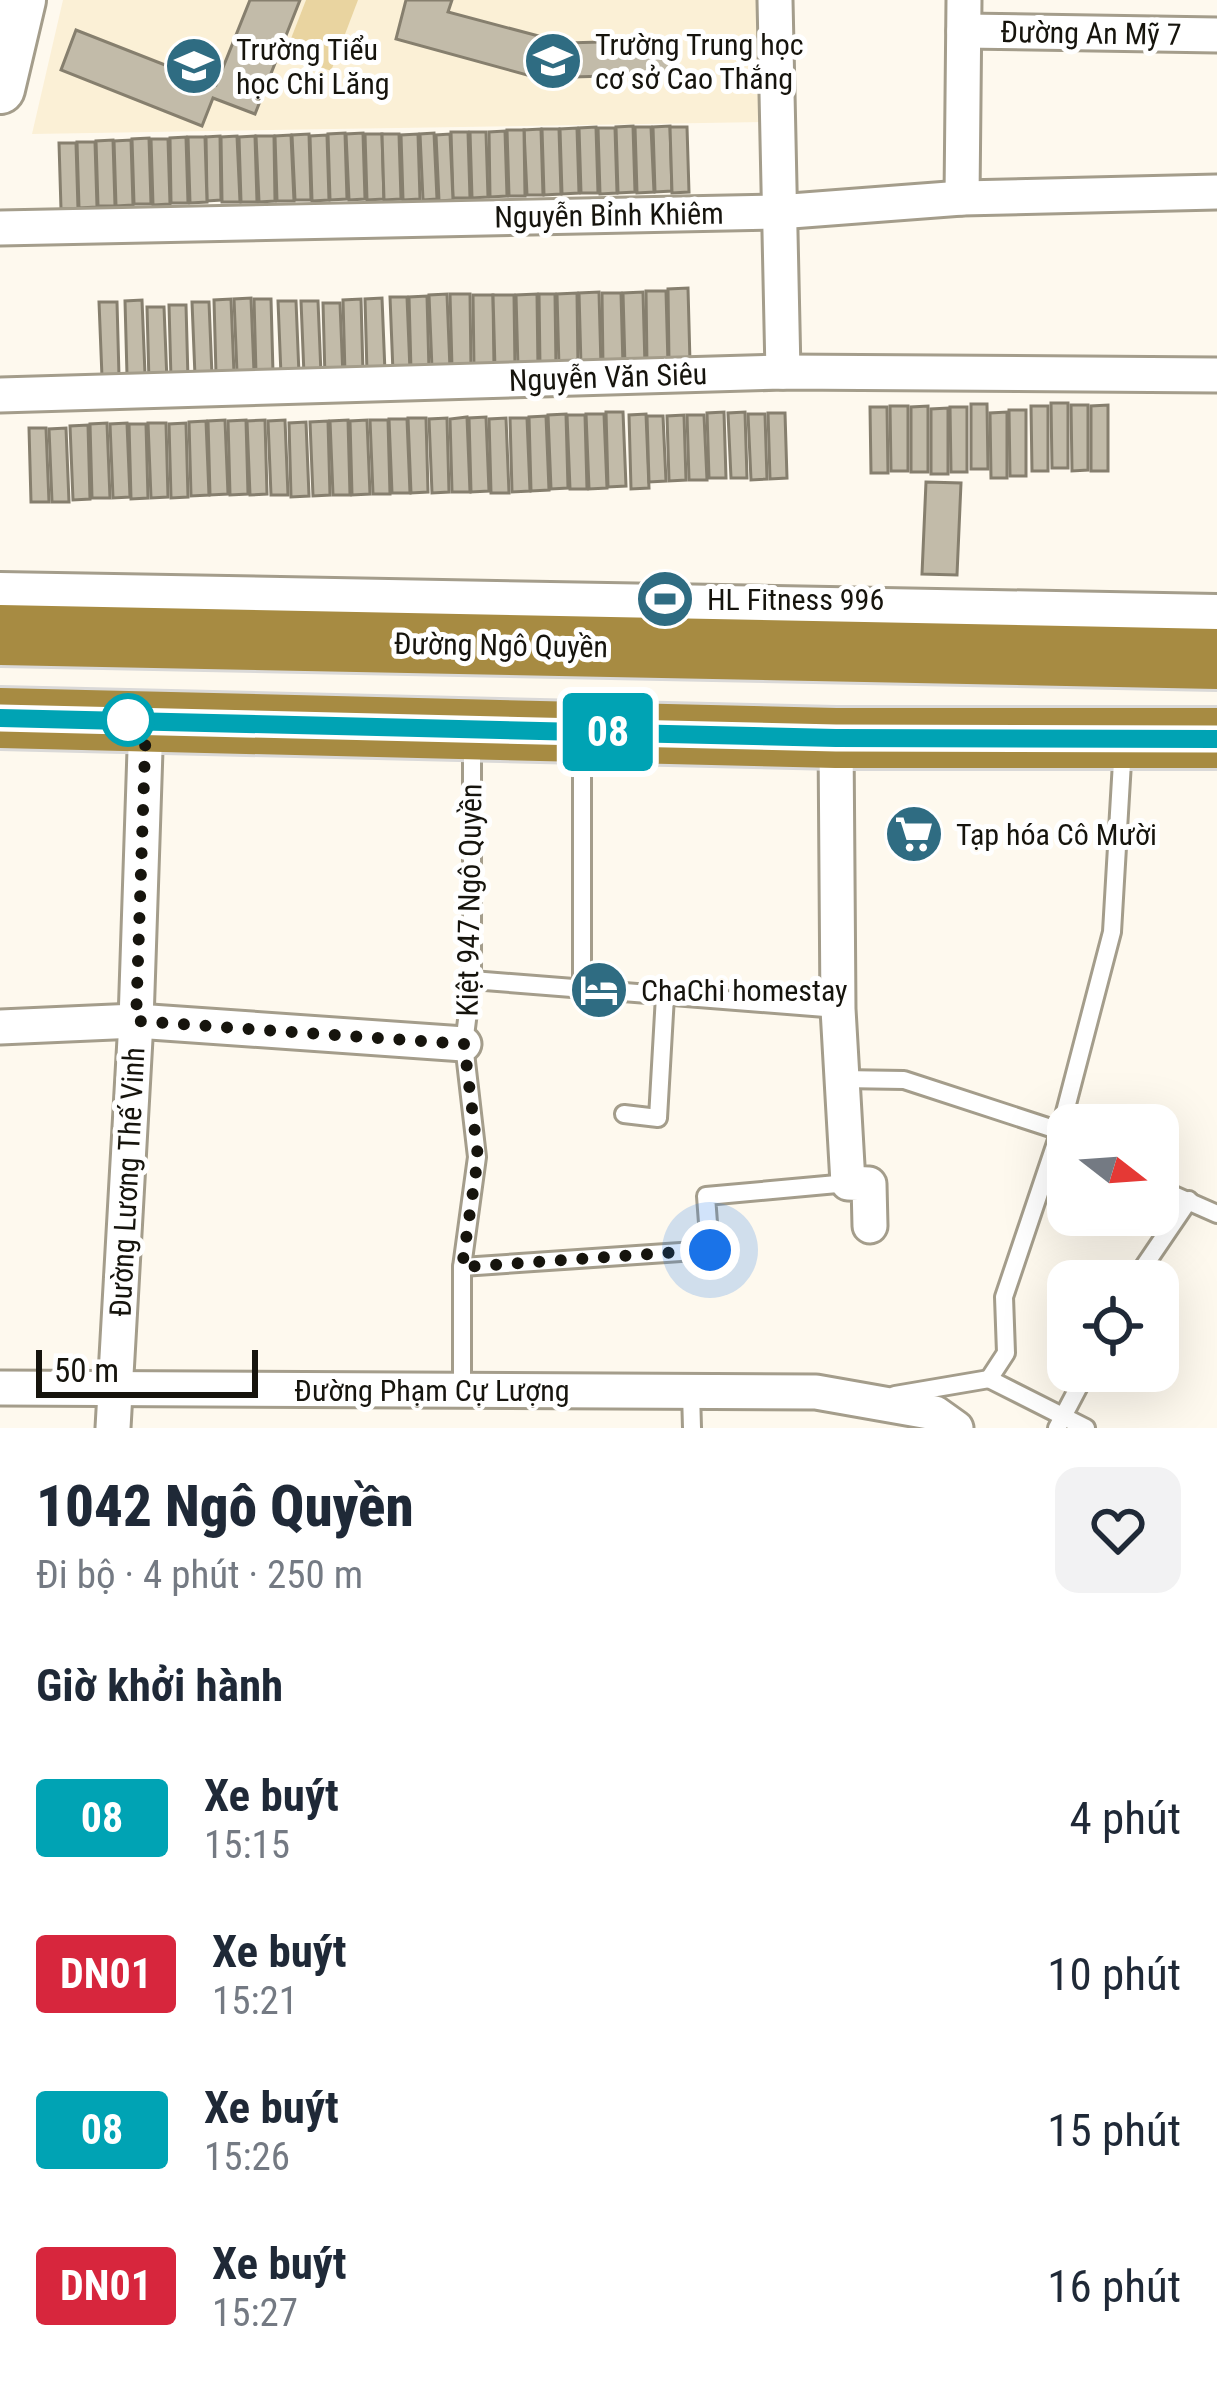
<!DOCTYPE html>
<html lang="vi">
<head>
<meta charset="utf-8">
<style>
  body { margin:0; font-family:"Roboto Condensed",sans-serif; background:#f2f2f3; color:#1f2937; height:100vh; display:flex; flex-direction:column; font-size:45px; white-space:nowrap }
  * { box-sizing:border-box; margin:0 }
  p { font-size:39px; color:#747a83 }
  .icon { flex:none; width:66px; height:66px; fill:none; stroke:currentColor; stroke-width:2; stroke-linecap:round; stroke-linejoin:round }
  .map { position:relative; height:1428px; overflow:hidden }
  .side { display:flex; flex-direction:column; background:#fff; flex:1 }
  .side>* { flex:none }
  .badge { padding:0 24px; border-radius:9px; font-size:42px; line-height:78px }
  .needle { width:78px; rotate:107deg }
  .tools { position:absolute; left:1047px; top:1104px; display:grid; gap:24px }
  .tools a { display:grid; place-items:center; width:132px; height:132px; border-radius:24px; background:#fff; box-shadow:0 12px 48px #0002; font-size:60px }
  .scale { position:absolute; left:36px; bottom:30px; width:222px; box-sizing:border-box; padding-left:12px; border:6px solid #16140d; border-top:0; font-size:33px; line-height:42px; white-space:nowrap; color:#16140d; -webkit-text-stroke:9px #fff; paint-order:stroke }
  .you { position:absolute; width:60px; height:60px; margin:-30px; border:9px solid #fff; border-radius:50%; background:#1a73e8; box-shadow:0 0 0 18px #1a73e833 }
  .map>.badge { position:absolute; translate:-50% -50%; box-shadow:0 0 0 6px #fff }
  h2 { padding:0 36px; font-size:45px; line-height:108px }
  .round { display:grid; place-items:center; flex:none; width:126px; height:126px; border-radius:24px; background:#f2f2f3 }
  .summary { display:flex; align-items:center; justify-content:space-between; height:204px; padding:0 36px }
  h1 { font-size:57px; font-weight:800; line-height:90px }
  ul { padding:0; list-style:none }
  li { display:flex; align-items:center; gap:36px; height:156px; padding:0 36px }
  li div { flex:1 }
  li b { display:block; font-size:45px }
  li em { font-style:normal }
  li .badge { min-width:132px; font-weight:700; text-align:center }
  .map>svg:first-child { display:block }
  .built { fill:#fbf0d6 }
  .green { fill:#e9d4a0 }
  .building { fill:#c2bba9; stroke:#867f6e; stroke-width:3 }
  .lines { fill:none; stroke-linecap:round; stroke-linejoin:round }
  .lane-casing { stroke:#a49d8b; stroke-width:22 }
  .street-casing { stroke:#a49d8b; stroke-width:39 }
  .secondary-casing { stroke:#a49d8b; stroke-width:54 }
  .highway-casing { stroke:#dad9d8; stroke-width:66 }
  .lane { stroke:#fff; stroke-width:16 }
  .street { stroke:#fff; stroke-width:33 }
  .secondary { stroke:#fff; stroke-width:48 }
  .highway { stroke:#a78b42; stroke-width:60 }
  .line-casing { stroke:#fff; stroke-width:27 }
  .line { stroke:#00a3b4; stroke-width:18 }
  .walk { stroke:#16140d; stroke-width:12; stroke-dasharray:0 21.6 }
  .stop-dot { fill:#fff; stroke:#00a3b4; stroke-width:6 }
  .labels { text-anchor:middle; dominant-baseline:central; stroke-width:10; stroke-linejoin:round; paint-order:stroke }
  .street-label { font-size:30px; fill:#16140d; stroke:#fff }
  .poi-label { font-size:30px; fill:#16140d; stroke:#fff; text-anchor:start }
</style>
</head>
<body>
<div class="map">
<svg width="1217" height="1428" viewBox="0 0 1217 1428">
  <rect width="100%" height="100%" fill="#fef9ee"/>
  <path class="built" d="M63 0H762L763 122 32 134Z"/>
  <path class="green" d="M306 0H358L331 71 285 54Z"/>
  <g class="building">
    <path d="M250 0H300L255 114 213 98 202 126 61 70 76 30 216 85Z"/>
    <path d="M406 0H452L448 12 565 43 675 40 676 74 538 78 396 39Z"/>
    <path d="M633 126 635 192 618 193 616 127Z"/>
    <path d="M670 126 672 191 655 192 653 127Z"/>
    <path d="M596 127 598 193H581L579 128Z"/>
    <path d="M635 127H651L654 192 637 193Z"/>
    <path d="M670 127H687L689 192 672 193Z"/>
    <path d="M577 128 579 193 562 194 560 129Z"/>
    <path d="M598 128H615L617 193 600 194Z"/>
    <path d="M541 129 543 195H527L524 130Z"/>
    <path d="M542 129H559L561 194 544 195Z"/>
    <path d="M507 130H524L525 196H509Z"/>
    <path d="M505 131 507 196 490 197 489 132Z"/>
    <path d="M451 132H468L470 198H453Z"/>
    <path d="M470 132H486L488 197 472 198Z"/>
    <path d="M345 133 347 199 330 200 328 134Z"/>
    <path d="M363 133 365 199 349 200 346 134Z"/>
    <path d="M434 133 437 199 423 200 420 134Z"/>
    <path d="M309 134 311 200H295L292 135Z"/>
    <path d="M365 134H382L384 199 367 200Z"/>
    <path d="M382 134H399L401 199 384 200Z"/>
    <path d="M418 134 420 199 403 200 401 135Z"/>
    <path d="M450 134 453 200 439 201 436 135Z"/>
    <path d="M291 135 294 201H277L275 136Z"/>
    <path d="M327 135 329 200 312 201 310 136Z"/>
    <path d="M220 136 221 200 207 201 206 137Z"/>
    <path d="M237 136 240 202H222L221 137Z"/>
    <path d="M255 136 257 202H241L239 137Z"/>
    <path d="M256 136H274L275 201 259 202Z"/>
    <path d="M186 137 188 203H171L170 138Z"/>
    <path d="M188 137H205L207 202 190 203Z"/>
    <path d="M149 138 151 204H134L132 139Z"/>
    <path d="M151 139H168L170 204 153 205Z"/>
    <path d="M113 140 115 206H98L96 141Z"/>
    <path d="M131 140 133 205 116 206 114 141Z"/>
    <path d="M77 142H95L97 207 79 208Z"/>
    <path d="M59 143H76L78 209H61Z"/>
    <path d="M688 288 690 362H669L668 289Z"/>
    <path d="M646 291H666L668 364 647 365Z"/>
    <path d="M599 292 601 366H581L579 293Z"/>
    <path d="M643 292 645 366H625L623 293Z"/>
    <path d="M577 293 578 367 559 368 557 294Z"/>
    <path d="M602 293H621L623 366 603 367Z"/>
    <path d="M447 294 450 369H432L429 295Z"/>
    <path d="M450 294H470L471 368H452Z"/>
    <path d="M537 294 538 368 518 369 516 295Z"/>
    <path d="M539 294H555L556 367H540Z"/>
    <path d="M473 295H493L494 368 474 369Z"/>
    <path d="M493 295H514L515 368 495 369Z"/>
    <path d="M427 296 429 370 411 371 409 297Z"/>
    <path d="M390 297H407L410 371 393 372Z"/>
    <path d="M251 298 254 372 237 373 234 299Z"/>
    <path d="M382 298 385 372 367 373 365 299Z"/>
    <path d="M231 299 234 373 216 374 214 300Z"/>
    <path d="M254 299H271L273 373H256Z"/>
    <path d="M361 299 363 373 345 374 343 300Z"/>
    <path d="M142 300 145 374 127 375 125 301Z"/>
    <path d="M278 301H296L299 374 281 375Z"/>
    <path d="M301 301H318L321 374 304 375Z"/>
    <path d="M99 302H117L119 376 102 377Z"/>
    <path d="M192 302H209L212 375 195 376Z"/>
    <path d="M323 303H340L343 377 325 378Z"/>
    <path d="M169 305H186L188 379H171Z"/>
    <path d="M147 307H164L167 381 149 382Z"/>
    <path d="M1051 403H1068V468H1052Z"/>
    <path d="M971 404H987L988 469H971Z"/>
    <path d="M1071 405H1088V470L1072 471Z"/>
    <path d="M1108 405V471H1091V406Z"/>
    <path d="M890 406H908V471H891Z"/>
    <path d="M928 406V472H911V407Z"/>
    <path d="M1031 406H1048V471H1032Z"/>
    <path d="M870 407H887L888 473H871Z"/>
    <path d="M950 407H967V472H951Z"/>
    <path d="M948 408V474H931V409Z"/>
    <path d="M1009 410H1026V476H1010Z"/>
    <path d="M606 412H623L626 486 608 487Z"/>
    <path d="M724 412 726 478H709L707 413Z"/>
    <path d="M745 412 747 478H731L728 413Z"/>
    <path d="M1007 412V478H991L990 413Z"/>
    <path d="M768 413H785L787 478 770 479Z"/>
    <path d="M566 414 568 488 551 489 548 415Z"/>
    <path d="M586 414H604L607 488 589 489Z"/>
    <path d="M646 414 649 488 631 489 629 415Z"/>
    <path d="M748 414H765L767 479 751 480Z"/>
    <path d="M567 415H585L587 489H570Z"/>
    <path d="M684 415 686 480 669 481 667 416Z"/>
    <path d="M687 415H704L707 480H689Z"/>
    <path d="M546 416 549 490 531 491 529 417Z"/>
    <path d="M647 416H663L666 481 649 482Z"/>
    <path d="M467 417 470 492H452L450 419Z"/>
    <path d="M486 417 489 491 471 492 469 418Z"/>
    <path d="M408 418H426L428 492 411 493Z"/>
    <path d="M447 418 449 492 432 493 429 419Z"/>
    <path d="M506 418 509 493H491L489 419Z"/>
    <path d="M510 418H527L530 491 512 492Z"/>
    <path d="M389 419H407L410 493H392Z"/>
    <path d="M225 420 228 494 210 495 208 421Z"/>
    <path d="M246 420 248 494 230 495 228 421Z"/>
    <path d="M265 420 267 494 250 495 247 421Z"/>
    <path d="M285 420 288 495H271L268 421Z"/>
    <path d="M348 420 350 495H333L330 421Z"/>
    <path d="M367 420 370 494 352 495 350 421Z"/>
    <path d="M370 420H388L390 494H373Z"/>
    <path d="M206 421 209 495 191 496 189 422Z"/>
    <path d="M328 421 330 495 313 496 310 422Z"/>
    <path d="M306 422 309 496 291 497 289 423Z"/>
    <path d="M107 423 110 498H92L90 424Z"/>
    <path d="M127 423 130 497 113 498 110 424Z"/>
    <path d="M148 423H166L168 497 151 498Z"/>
    <path d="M186 423 188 497 171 498 169 424Z"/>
    <path d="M129 424H146L148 498 131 499Z"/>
    <path d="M88 425 90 499 73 500 70 426Z"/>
    <path d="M29 428H46L49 502H31Z"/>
    <path d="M66 428 69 502H52L49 429Z"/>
    <path d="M926 482 961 483 957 575 922 574Z"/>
  </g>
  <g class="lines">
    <defs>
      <g id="lane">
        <path d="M582 750V989"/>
        <path d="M472 980 838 1009"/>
        <path d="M841 1079 904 1080 1060 1131"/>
        <path d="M624 1114 658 1118 665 996"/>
        <path d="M1158 1188 1217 1214"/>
        <path d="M462 1267 710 1250 706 1196 848 1183"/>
        <path d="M1134 1281 1189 1200"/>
        <path d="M989 1379 1006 1353 1004 1297 1060 1131 1112 932 1123 745"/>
        <path d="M989 1379 1086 1428"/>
        <path d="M462 1390V1267L477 1157 464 1044 472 980V748"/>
        <path d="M691 1392 692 1428"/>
        <path d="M895 1395 989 1379"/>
        <path d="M1057 1428 1087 1371"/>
      </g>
      <g id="street">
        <path d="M775 0 783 372"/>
        <path d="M964 31 1217 35"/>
        <path d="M962 198 964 0"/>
        <path d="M0 228 778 212 962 198 1217 192"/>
        <path d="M0 395 783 372 1217 375"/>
        <path d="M836 738 838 1009 848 1183 869 1184 870 1226"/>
        <path d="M0 1027 136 1021 464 1044"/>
        <path d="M0 1388 816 1392 935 1413 956 1428"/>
        <path d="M113 1428 136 1021 146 720"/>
      </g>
      <g id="secondary">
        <path d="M0 89 21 0"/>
        <path d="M0 597 1217 619"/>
      </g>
      <g id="highway">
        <path d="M0 635 1217 659"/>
        <path d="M0 718 836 738H1217"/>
      </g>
    </defs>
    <use href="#lane" class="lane-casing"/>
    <use href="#street" class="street-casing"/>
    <use href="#secondary" class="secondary-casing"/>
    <use href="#highway" class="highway-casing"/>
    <use href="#lane" class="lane"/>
    <use href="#street" class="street"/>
    <use href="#secondary" class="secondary"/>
    <use href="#highway" class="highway"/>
  </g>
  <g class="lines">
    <defs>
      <path id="line" d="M0 718 836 738 1217 739"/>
    </defs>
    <use href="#line" class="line-casing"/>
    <use href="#line" class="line"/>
    <path class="walk" d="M128 720H146L136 1021 464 1044 478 1157 462 1267 710 1250"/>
  </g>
  <defs>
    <symbol id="school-disc" viewBox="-11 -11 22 22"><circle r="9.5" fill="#2f6c82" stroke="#fff"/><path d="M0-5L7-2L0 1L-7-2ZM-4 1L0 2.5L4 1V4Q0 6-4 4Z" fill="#fff"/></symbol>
    <symbol id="stadium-disc" viewBox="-11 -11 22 22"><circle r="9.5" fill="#2f6c82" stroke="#fff"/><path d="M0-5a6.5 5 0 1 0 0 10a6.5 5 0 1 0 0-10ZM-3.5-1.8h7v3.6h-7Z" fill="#fff"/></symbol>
    <symbol id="supermarket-disc" viewBox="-11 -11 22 22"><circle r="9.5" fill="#2f6c82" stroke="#fff"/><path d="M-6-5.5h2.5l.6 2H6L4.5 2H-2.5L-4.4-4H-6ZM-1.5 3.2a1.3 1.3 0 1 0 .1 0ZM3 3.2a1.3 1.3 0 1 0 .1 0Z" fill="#fff"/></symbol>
    <symbol id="hotel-disc" viewBox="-11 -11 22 22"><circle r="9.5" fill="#2f6c82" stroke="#fff"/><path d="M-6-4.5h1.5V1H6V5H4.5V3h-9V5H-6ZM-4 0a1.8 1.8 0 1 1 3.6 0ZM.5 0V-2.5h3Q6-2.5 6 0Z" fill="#fff"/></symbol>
  </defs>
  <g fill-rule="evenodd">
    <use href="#school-disc" x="520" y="28" width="66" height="66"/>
    <use href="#school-disc" x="161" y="33" width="66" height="66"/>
    <use href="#stadium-disc" x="632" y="566" width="66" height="66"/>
    <use href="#supermarket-disc" x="881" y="801" width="66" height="66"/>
    <use href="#hotel-disc" x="566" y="957" width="66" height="66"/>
  </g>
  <circle class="stop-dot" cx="128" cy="720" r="24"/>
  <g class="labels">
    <g class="street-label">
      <text transform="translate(1091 33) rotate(1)">Đường An Mỹ 7</text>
      <text transform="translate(609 215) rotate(-1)">Nguyễn Bỉnh Khiêm</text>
      <text transform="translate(608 377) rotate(-2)">Nguyễn Văn Siêu</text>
      <text transform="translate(501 645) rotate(1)">Đường Ngô Quyền</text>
      <text transform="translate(469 900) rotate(-89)">Kiệt 947 Ngô Quyền</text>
      <text transform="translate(127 1182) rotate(-87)">Đường Lương Thế Vinh</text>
      <text x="432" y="1390">Đường Phạm Cự Lượng</text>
    </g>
    <g class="poi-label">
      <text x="595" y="44">Trường Trung học<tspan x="595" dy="34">cơ sở Cao Thắng</tspan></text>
      <text x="236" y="49">Trường Tiểu<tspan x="236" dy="34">học Chi Lăng</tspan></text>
      <text x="707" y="599">HL Fitness 996</text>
      <text x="956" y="834">Tạp hóa Cô Mười</text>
      <text x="641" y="990">ChaChi homestay</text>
    </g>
  </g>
</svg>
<div class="tools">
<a><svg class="needle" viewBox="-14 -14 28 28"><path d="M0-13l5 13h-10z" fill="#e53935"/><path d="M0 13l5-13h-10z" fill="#747a83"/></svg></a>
<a><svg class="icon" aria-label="locate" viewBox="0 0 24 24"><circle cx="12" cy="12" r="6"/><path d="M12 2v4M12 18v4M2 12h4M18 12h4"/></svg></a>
</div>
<div class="scale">50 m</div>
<div class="you" style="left:710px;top:1250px"></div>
<b class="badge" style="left:608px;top:732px;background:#00a3b4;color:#fff">08</b>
</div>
<section class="side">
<div class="summary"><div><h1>1042 Ngô Quyền</h1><p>Đi bộ · 4 phút · 250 m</p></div><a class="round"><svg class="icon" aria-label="heart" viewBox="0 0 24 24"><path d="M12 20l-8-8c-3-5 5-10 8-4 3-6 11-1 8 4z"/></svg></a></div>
<h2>Giờ khởi hành</h2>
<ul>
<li><span class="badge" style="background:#00a3b4;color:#fff">08</span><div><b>Xe buýt</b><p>15:15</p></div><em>4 phút</em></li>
<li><span class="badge" style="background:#d7263d;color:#fff">DN01</span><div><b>Xe buýt</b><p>15:21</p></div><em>10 phút</em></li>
<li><span class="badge" style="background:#00a3b4;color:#fff">08</span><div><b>Xe buýt</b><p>15:26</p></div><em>15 phút</em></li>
<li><span class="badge" style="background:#d7263d;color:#fff">DN01</span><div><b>Xe buýt</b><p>15:27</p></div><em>16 phút</em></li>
</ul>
</section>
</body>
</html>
